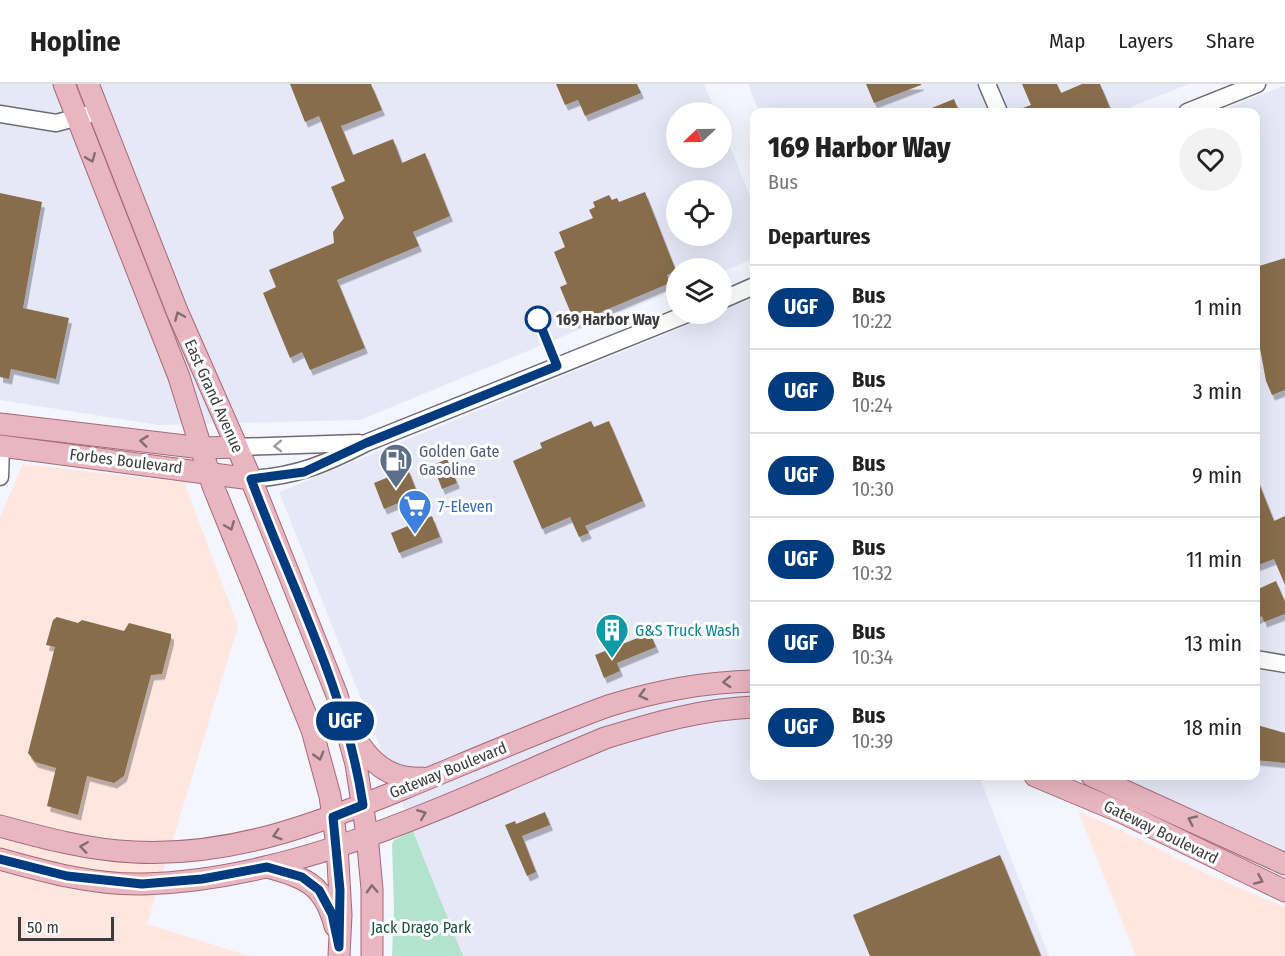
<!DOCTYPE html>
<html lang="en">
<head>
<meta charset="utf-8">
<style>
  body { margin:0; font-family:"Fira Sans Condensed",sans-serif; background:#f2f2f2; color:#222; height:100vh; display:flex; flex-direction:column; font-size:22px; white-space:nowrap }
  * { box-sizing:border-box; margin:0 }
  p { font-size:20px; color:#767676 }
  .icon { flex:none; width:33px; height:33px; fill:none; stroke:currentColor; stroke-width:2; stroke-linecap:round; stroke-linejoin:round }
  .map { position:relative; flex:1; overflow:hidden }
  .details { position:absolute; left:750px; top:24px; width:510px; height:672px; display:flex; flex-direction:column; background:#fff; border-radius:12px; box-shadow:0 6px 24px #0002 }
  .details>* { flex:none }
  .badge { padding:0 12px; border-radius:20px; font-size:21px; line-height:39px }
  .needle { width:39px; rotate:248deg }
  .tools { position:absolute; left:666px; top:18px; display:grid; gap:12px }
  .tools a { display:grid; place-items:center; width:66px; height:66px; border-radius:50%; background:#fff; box-shadow:0 6px 24px #0002; font-size:30px }
  .scale { position:absolute; left:18px; bottom:15px; width:96px; box-sizing:border-box; padding-left:6px; border:3px solid #3c3c3f; border-top:0; font-size:16px; line-height:21px; white-space:nowrap; color:#3c3c3f; -webkit-text-stroke:4px #fff; paint-order:stroke }
  .map>.badge { position:absolute; translate:-50% -50%; box-shadow:0 0 0 3px #fff }
  h2 { padding:0 18px; font-size:22px; line-height:54px }
  .round { display:grid; place-items:center; flex:none; width:63px; height:63px; border-radius:32px; background:#f2f2f2 }
  .head { display:flex; align-items:center; justify-content:space-between; height:102px; padding:0 18px }
  h1 { font-size:28px; font-weight:800; line-height:45px }
  ul { padding:0; list-style:none }
  li { display:flex; align-items:center; gap:18px; height:84px; padding:0 18px; border-top:2px solid #e0e0e0 }
  li div { flex:1 }
  li b { display:block; font-size:22px }
  li em { font-style:normal }
  li .badge { min-width:66px; font-weight:700; text-align:center }
  header { display:flex; align-items:center; gap:36px; box-sizing:border-box; height:84px; padding:0 30px; background:#fff; border-bottom:2px solid #e0e0e0 }
  header strong { font-size:28px }
  nav { display:flex; gap:33px; margin-inline-start:auto; font-size:21px }
  .map>svg:first-child { display:block }
  .commercial { fill:#ffe6de }
  .built { fill:#e7e8f7; fill-rule:evenodd }
  .green { fill:#b3e3cc }
  .building { fill:#876d4b; filter:url(#shadow) }
  .lines { fill:none; stroke-linecap:round; stroke-linejoin:round }
  .minor-casing { stroke:#6c6d74; stroke-width:19 }
  .major-casing { stroke:#a36b78; stroke-width:23 }
  .minor { stroke:#fff; stroke-width:16 }
  .major { stroke:#e9b5c0; stroke-width:21 }
  .oneway { stroke:#816c73 }
  .oneway2 { stroke:#9e9e9f }
  .line-casing { stroke:#fff; stroke-width:14 }
  .line { stroke:#003b80; stroke-width:9 }
  .stop-dot { fill:#fff; stroke:#003b80; stroke-width:3 }
  .labels { text-anchor:middle; dominant-baseline:central; stroke-width:6; stroke-linejoin:round; paint-order:stroke }
  .stop-label { font-size:16px; font-weight:bold; fill:#3c3c3f; stroke:#fff; text-anchor:start }
  .street-label { font-size:16px; fill:#3c3c3f; stroke:#fff }
  .service-label { font-size:16px; fill:#4e5e75; stroke:#fff; text-anchor:start }
  .shop-label { font-size:16px; fill:#366cbe; stroke:#fff; text-anchor:start }
  .culture-label { font-size:16px; fill:#0d838f; stroke:#fff; text-anchor:start }
  .park-label { font-size:16px; fill:#17523c; stroke:#fff }
</style>
</head>
<body>
<header>
<strong>Hopline</strong>
<nav><a>Map</a><a>Layers</a><a>Share</a></nav>
</header>
<div class="map">
<svg width="1285" height="872" viewBox="0 0 1285 872">
  <defs>
    <filter id="shadow"><feDropShadow dx="3" dy="5.5" stdDeviation="0" flood-color="#0004"/></filter>
  </defs>
  <rect width="100%" height="100%" fill="#f4f5fe"/>
  <g class="commercial">
    <path d="M23 380 184 398 238 542 147 840 249 872H0V433Z"/>
    <path d="M1078 727 1143 757 1211 792 1285 823V872H1136Z"/>
  </g>
  <g class="built">
    <path d="M0 0H704L716 28H676V74H722V42L754 122V174L722 188V184H676V206L360 336 158 341 0 316ZM676 106H722V152H676Z"/>
    <path d="M748 0H1189L1118 28H759Z"/>
    <path d="M1285 1V766L1116 692H1256V28H1219Z"/>
    <path d="M754 214V692H979L1049 872H463L279 408Z"/>
  </g>
  <path class="green" d="M413 747 463 872H392L394 823 392 760 394 756Z"/>
  <g class="building">
    <path d="M290 0H371L382 26 341 42 353 71 393 55 402 79 425 69 450 132 413 148 419 162 337 196 365 264 310 286 302 268 290 274 263 209 276 203 269 186 334 159 333 148 344 134 331 103 345 97 319 32 305 38Z"/>
    <path d="M556 0H637L641 9 585 32 578 16 565 21Z"/>
    <path d="M866 0H921V1L874 19Z"/>
    <path d="M1022 0H1057L1061 9 1082 0H1100L1110 24 1100 28H1012L1031 21Z"/>
    <path d="M954 15 959 28H922Z"/>
    <path d="M645 108 676 187 667 191 670 199 575 239 560 203 567 200 554 168 565 163 559 148 593 134 589 126 595 123 593 118 609 111 612 116 617 114 619 118Z"/>
    <path d="M0 109 42 118 23 224 69 234 56 295 11 285 9 295 0 293Z"/>
    <path d="M1285 174V306L1272 311 1266 297 1256 243V183Z"/>
    <path d="M591 337 594 343 609 337 643 417 585 442 589 449 579 453 570 433 542 445 513 377 542 364 540 359Z"/>
    <path d="M447 375 457 399 442 405 433 381Z"/>
    <path d="M408 385 418 411 384 425 374 399Z"/>
    <path d="M1256 392 1274 437 1285 432V501L1274 475 1256 482Z"/>
    <path d="M432 432 440 453 399 469 391 449Z"/>
    <path d="M1276 497 1285 518V530L1264 538 1262 532 1256 535V506Z"/>
    <path d="M57 533 78 539 82 536 124 547 129 539 171 550V555L162 590 151 591 124 692 114 699 87 692 78 731 47 722 56 684 35 678 28 669 55 563 46 561 53 536Z"/>
    <path d="M650 549 656 563 617 579 620 587 604 594 595 571Z"/>
    <path d="M1257 641 1285 649V679L1256 676Z"/>
    <path d="M545 728 550 741 522 752 536 788 527 792 505 741 515 737 516 740Z"/>
    <path d="M1000 771 1041 872H870L853 831Z"/>
  </g>
  <g class="lines">
    <defs>
      <g id="minor">
        <path d="M987 0 999 28"/>
        <path d="M1187 28 1257 0"/>
        <path d="M0 30 56 39 97 28"/>
        <path d="M722 216 754 202"/>
        <path d="M237 363 359 359"/>
        <path d="M0 393 1 362"/>
        <path d="M251 395C297 392 325 380 366 359L687 230"/>
        <path d="M1256 575 1285 580"/>
      </g>
      <g id="major">
        <path d="M64 0 179 293 213 402 312 646 330 712 337 761 341 831 339 872"/>
        <path d="M88 0 177 227 251 395 337 611 356 680 367 751 372 805V872"/>
        <path d="M0 340 202 364 237 363"/>
        <path d="M0 362 251 395"/>
        <path d="M354 652C370 678 389 696 422 694"/>
        <path d="M1035 692 1121 728 1285 807"/>
        <path d="M1092 692 1285 780"/>
        <path d="M0 742C44 754 88 766 134 768 231 773 317 740 405 704 473 676 540 647 608 622 656 607 704 598 754 597"/>
        <path d="M0 775C46 788 94 801 143 800 302 796 460 714 605 654 654 639 702 625 754 623"/>
        <path d="M267 783C306 794 324 800 335 842"/>
      </g>
    </defs>
    <use href="#minor" class="minor-casing"/>
    <use href="#major" class="major-casing"/>
    <use href="#minor" class="minor"/>
    <use href="#major" class="major"/>
  </g>
  <defs><path id="oneway-chevron" d="M-2-3.5L2.5 0L-2 3.5" fill="none" stroke-width="1.6" stroke-linecap="round" stroke-linejoin="round" transform="scale(1.5)"/></defs>
  <g class="oneway">
    <use href="#oneway-chevron" transform="translate(91 74) rotate(68)"/>
    <use href="#oneway-chevron" transform="translate(179 232) rotate(-113)"/>
    <use href="#oneway-chevron" transform="translate(144 357) rotate(-173)"/>
    <use href="#oneway-chevron" transform="translate(230 442) rotate(68)"/>
    <use href="#oneway-chevron" transform="translate(727 598) rotate(177)"/>
    <use href="#oneway-chevron" transform="translate(643 611) rotate(165)"/>
    <use href="#oneway-chevron" transform="translate(319 672) rotate(74)"/>
    <use href="#oneway-chevron" transform="translate(422 730) rotate(-22)"/>
    <use href="#oneway-chevron" transform="translate(1192 736) rotate(-155)"/>
    <use href="#oneway-chevron" transform="translate(277 751) rotate(163)"/>
    <use href="#oneway-chevron" transform="translate(84 763) rotate(-172)"/>
    <use href="#oneway-chevron" transform="translate(1259 796) rotate(24)"/>
    <use href="#oneway-chevron" transform="translate(372 805) rotate(-93)"/>
  </g>
  <use class="oneway2" href="#oneway-chevron" transform="translate(278 362) rotate(179)"/>
  <g class="lines">
    <defs>
      <path id="line" d="M0 775 67 792 142 800 202 795 267 783 302 793 319 806 332 830 339 863 340 806 333 733 363 721C346 606 291 503 251 395L304 388 366 359 557 282 538 235"/>
    </defs>
    <use href="#line" class="line-casing"/>
    <use href="#line" class="line"/>
  </g>
  <defs>
    <symbol id="fuel-pin" viewBox="-11 -11 22 30"><path d="M0 17L-7.5 6A9.5 9.5 0 1 1 7.5 6Z" fill="#5c6f8a" stroke="#fff"/><path d="M-5.5-6h7V0h2V4h1.3V-2.5L3-4.5l.8-.8L6-3V5H2.5V1h-1V6h-7ZM-4.2-4.7v3.2H.2V-4.7Z" fill="#fff"/></symbol>
    <symbol id="supermarket-pin" viewBox="-11 -11 22 30"><path d="M0 17L-7.5 6A9.5 9.5 0 1 1 7.5 6Z" fill="#3f7fe0" stroke="#fff"/><path d="M-6-5.5h2.5l.6 2H6L4.5 2H-2.5L-4.4-4H-6ZM-1.5 3.2a1.3 1.3 0 1 0 .1 0ZM3 3.2a1.3 1.3 0 1 0 .1 0Z" fill="#fff"/></symbol>
    <symbol id="building-pin" viewBox="-11 -11 22 30"><path d="M0 17L-7.5 6A9.5 9.5 0 1 1 7.5 6Z" fill="#0f9aa8" stroke="#fff"/><path d="M-4-6H4V6H1V3H-1V6H-4ZM-2.5-4.3h1.7v1.8h-1.7ZM.8-4.3h1.7v1.8H.8ZM-2.5-1h1.7V.8h-1.7ZM.8-1h1.7V.8H.8Z" fill="#fff"/></symbol>
  </defs>
  <g fill-rule="evenodd">
    <use href="#fuel-pin" x="377" y="357" width="38" height="52"/>
    <use href="#supermarket-pin" x="396" y="403" width="38" height="52"/>
    <use href="#building-pin" x="593" y="527" width="38" height="52"/>
  </g>
  <circle class="stop-dot" cx="538" cy="235" r="12"/>
  <g class="labels">
    <g class="stop-label">
      <text x="556" y="235">169 Harbor Way</text>
    </g>
    <g class="street-label">
      <text transform="translate(214 312) rotate(66)">East Grand Avenue</text>
      <text transform="translate(126 377) rotate(7)">Forbes Boulevard</text>
      <text transform="translate(448 686) rotate(-22)">Gateway Boulevard</text>
      <text transform="translate(1161 748) rotate(26)">Gateway Boulevard</text>
    </g>
    <g class="service-label">
      <text x="419" y="367">Golden Gate<tspan x="419" dy="18">Gasoline</tspan></text>
    </g>
    <g class="shop-label">
      <text x="438" y="422">7-Eleven</text>
    </g>
    <g class="culture-label">
      <text x="635" y="546">G&amp;S Truck Wash</text>
    </g>
    <g class="park-label">
      <text x="421" y="843">Jack Drago Park</text>
    </g>
  </g>
</svg>
<div class="tools">
<a><svg class="needle" viewBox="-14 -14 28 28"><path d="M0-13l5 13h-10z" fill="#e53935"/><path d="M0 13l5-13h-10z" fill="#767676"/></svg></a>
<a><svg class="icon" aria-label="locate" viewBox="0 0 24 24"><circle cx="12" cy="12" r="6"/><path d="M12 2v4M12 18v4M2 12h4M18 12h4"/></svg></a>
<a><svg class="icon" aria-label="layers" viewBox="0 0 24 24"><path d="M12 4l9 5-9 5-9-5zM3 14l9 5 9-5"/></svg></a>
</div>
<div class="scale">50 m</div>
<b class="badge" style="left:345px;top:637px;background:#003b80;color:#fff">UGF</b>
<section class="details">
<div class="head"><div><h1>169 Harbor Way</h1><p>Bus</p></div><a class="round"><svg class="icon" aria-label="heart" viewBox="0 0 24 24"><path d="M12 20l-8-8c-3-5 5-10 8-4 3-6 11-1 8 4z"/></svg></a></div>
<h2>Departures</h2>
<ul>
<li><span class="badge" style="background:#003b80;color:#fff">UGF</span><div><b>Bus</b><p>10:22</p></div><em>1 min</em></li>
<li><span class="badge" style="background:#003b80;color:#fff">UGF</span><div><b>Bus</b><p>10:24</p></div><em>3 min</em></li>
<li><span class="badge" style="background:#003b80;color:#fff">UGF</span><div><b>Bus</b><p>10:30</p></div><em>9 min</em></li>
<li><span class="badge" style="background:#003b80;color:#fff">UGF</span><div><b>Bus</b><p>10:32</p></div><em>11 min</em></li>
<li><span class="badge" style="background:#003b80;color:#fff">UGF</span><div><b>Bus</b><p>10:34</p></div><em>13 min</em></li>
<li><span class="badge" style="background:#003b80;color:#fff">UGF</span><div><b>Bus</b><p>10:39</p></div><em>18 min</em></li>
</ul>
</section>
</div>
</body>
</html>
